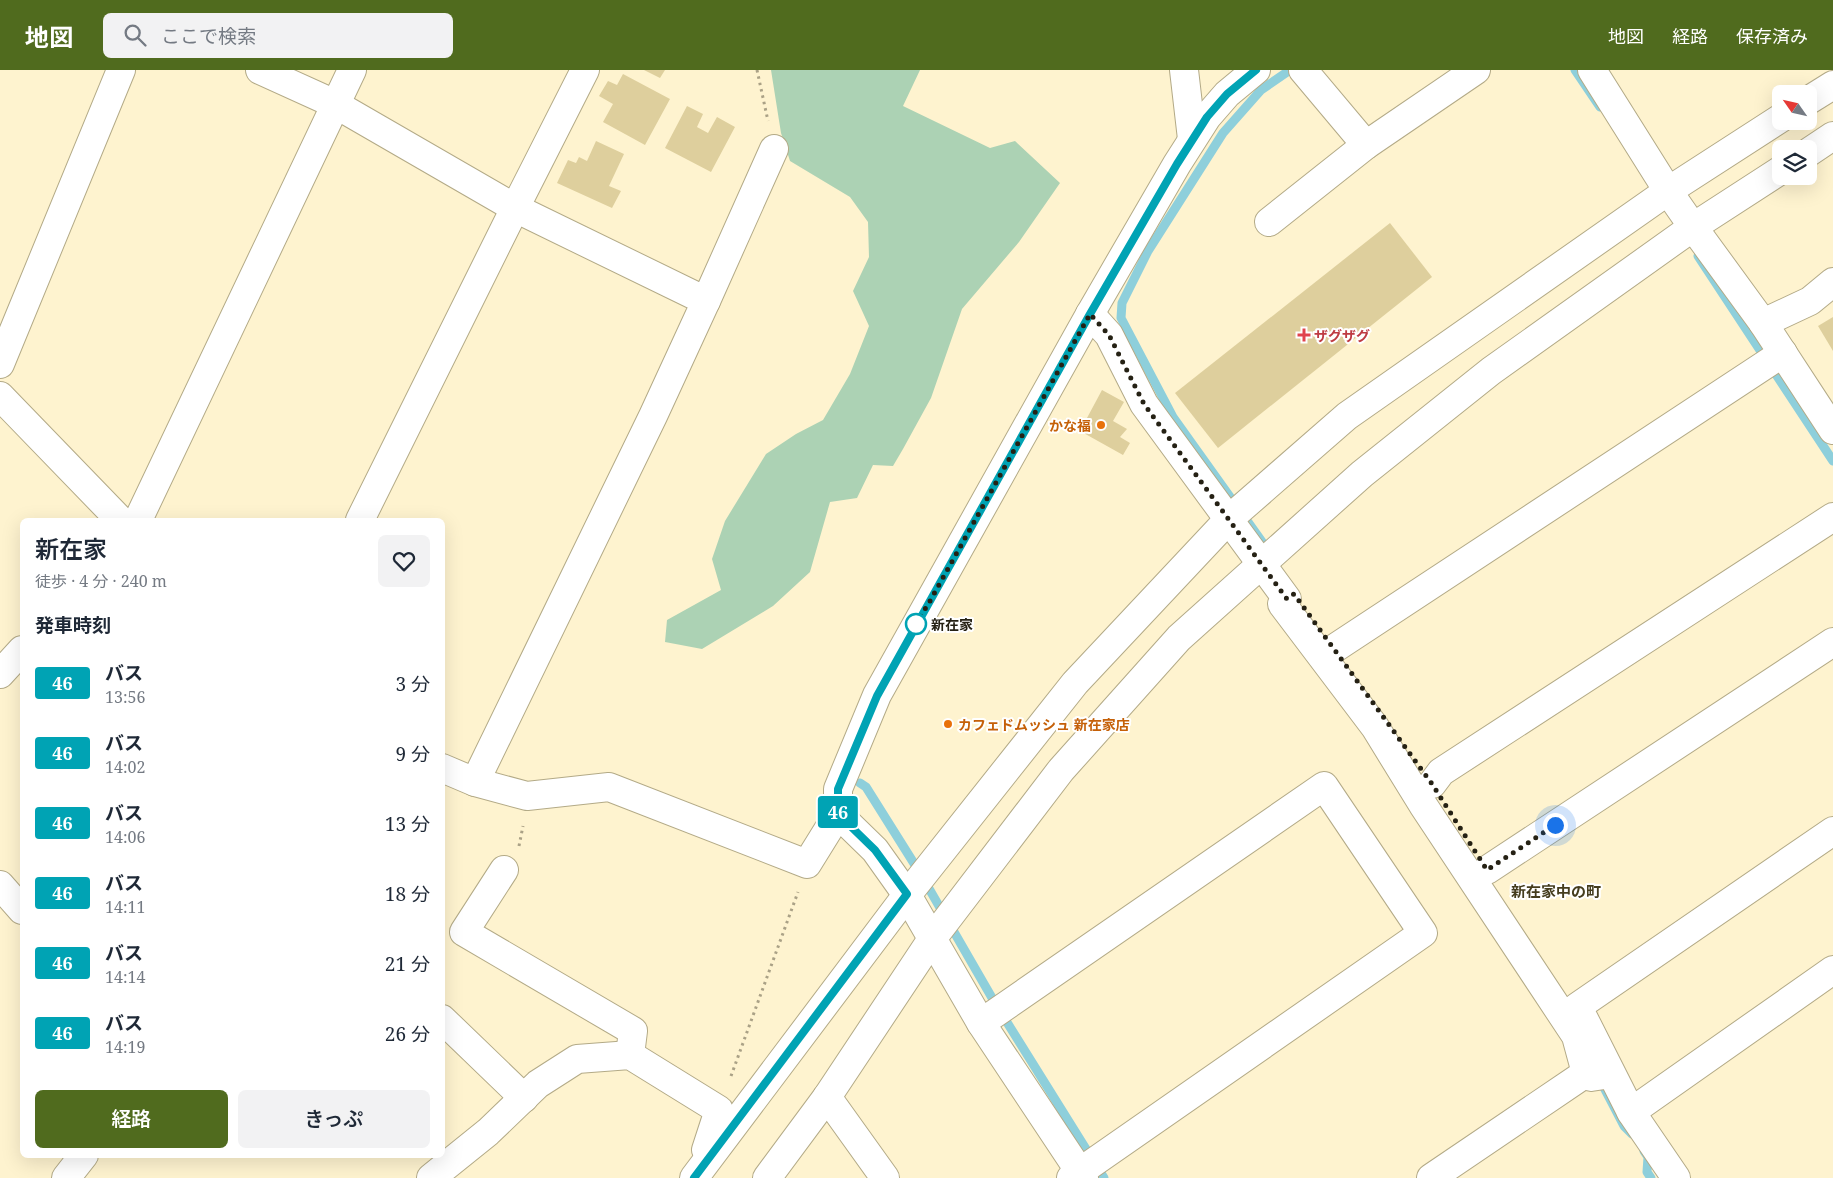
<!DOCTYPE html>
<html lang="ja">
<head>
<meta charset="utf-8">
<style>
  body { margin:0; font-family:"Noto Serif","Noto Sans JP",serif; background:#f2f2f3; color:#1f2937; height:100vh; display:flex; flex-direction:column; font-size:19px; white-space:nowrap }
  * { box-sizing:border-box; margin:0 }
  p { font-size:16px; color:#747a83 }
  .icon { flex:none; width:28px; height:28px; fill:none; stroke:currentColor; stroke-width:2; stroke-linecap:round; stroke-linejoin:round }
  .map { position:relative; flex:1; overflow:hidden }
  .details { position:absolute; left:20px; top:448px; width:425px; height:640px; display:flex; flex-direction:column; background:#fff; border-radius:8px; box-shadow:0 5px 20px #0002 }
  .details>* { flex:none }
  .badge { padding:0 10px; border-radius:4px; font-size:18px; line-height:32px }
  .needle { width:32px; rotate:304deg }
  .buttons { position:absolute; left:1772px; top:15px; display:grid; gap:10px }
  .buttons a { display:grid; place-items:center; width:45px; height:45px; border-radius:8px; background:#fff; box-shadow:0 5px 20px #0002; font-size:25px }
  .you { position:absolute; width:25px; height:25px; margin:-12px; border:4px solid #fff; border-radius:50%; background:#1a73e8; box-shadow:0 0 0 8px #1a73e833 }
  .map>.badge { position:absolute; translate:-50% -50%; box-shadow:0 0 0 2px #fff }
  h2 { padding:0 15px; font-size:19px; line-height:45px }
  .round { display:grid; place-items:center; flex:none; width:52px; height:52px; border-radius:8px; background:#f2f2f3 }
  .overview { display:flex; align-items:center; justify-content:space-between; height:85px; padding:0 15px }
  h1 { font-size:24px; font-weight:600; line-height:38px }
  .primary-button { display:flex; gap:10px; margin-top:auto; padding:10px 15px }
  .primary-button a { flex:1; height:58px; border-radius:8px; background:#506b1e; color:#fff; font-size:20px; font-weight:600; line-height:58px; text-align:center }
  .primary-button a+a { background:#f2f2f3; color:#1f2937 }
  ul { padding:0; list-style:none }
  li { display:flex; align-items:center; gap:15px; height:70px; padding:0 15px }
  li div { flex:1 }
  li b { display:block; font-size:19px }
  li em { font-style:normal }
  li .badge { min-width:55px; font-weight:700; text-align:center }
  header { display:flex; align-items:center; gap:30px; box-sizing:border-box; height:70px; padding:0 25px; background:#506b1e; color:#fff }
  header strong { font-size:24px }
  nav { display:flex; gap:28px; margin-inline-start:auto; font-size:18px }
  .search { width:350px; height:45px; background:#f2f2f3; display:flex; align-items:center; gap:12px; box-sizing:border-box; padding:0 18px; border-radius:8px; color:#747a83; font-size:19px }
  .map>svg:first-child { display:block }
  .green { fill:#acd2b4 }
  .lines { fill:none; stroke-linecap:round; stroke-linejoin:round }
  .stream { stroke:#8ecfdb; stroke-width:9 }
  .building { fill:#decf9d }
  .minor-casing { stroke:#b3aa87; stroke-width:30 }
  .path { stroke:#aaa186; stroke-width:3; stroke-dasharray:2.5 4; stroke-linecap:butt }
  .minor { stroke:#fff; stroke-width:28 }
  .line-casing { stroke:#fff; stroke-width:11 }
  .line { stroke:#00a3b4; stroke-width:8 }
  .walk { stroke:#252114; stroke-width:5; stroke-dasharray:0 9 }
  .health-dot { fill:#e0444e; stroke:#fff; stroke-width:2 }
  .food-dot { fill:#e8710a; stroke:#fff; stroke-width:2 }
  .stop-dot { fill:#fff; stroke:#00a3b4; stroke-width:2.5 }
  .labels { text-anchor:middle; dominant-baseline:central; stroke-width:4; stroke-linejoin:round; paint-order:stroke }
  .health-label { font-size:14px; font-weight:bold; fill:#be3a42; stroke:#fff; text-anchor:start }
  .food-label { font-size:14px; font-weight:bold; fill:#c56008; stroke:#fff; text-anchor:end }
  .stop-label { font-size:14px; font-weight:bold; fill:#252114; stroke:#fff; text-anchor:start }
  .neighbourhood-label { font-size:15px; font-weight:bold; fill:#453d1e; stroke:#fff }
</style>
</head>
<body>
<header>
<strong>地図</strong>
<div class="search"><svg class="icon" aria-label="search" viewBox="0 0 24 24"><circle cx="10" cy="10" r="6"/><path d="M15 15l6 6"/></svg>ここで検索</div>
<nav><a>地図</a><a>経路</a><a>保存済み</a></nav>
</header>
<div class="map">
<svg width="1833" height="1108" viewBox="0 0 1833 1108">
  <rect width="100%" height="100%" fill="#fef3cf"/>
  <path class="green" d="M771 0H920L903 36 990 78 1015 71 1060 113 1019 172 962 239 931 328 903 379 893 396 873 395 857 428 830 432 810 502 773 536 702 579 665 572 667 550 721 520 712 489 725 451 766 384 796 364 823 350 850 304 869 256 853 221 869 187 868 152 850 127 790 91 781 63Z"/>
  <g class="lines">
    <g class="stream">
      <path d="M1575 0 1600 37"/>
      <path d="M1698 186 1833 391"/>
      <path d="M1268 483 1263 473 1173 347 1121 248 1122 233 1148 181 1223 63 1261 20 1290 0"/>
      <path d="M860 713 866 717 920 803 995 933 1104 1108"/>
      <path d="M1600 1010 1624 1056 1632 1064"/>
      <path d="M1644 1081 1648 1087 1647 1102 1651 1108"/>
    </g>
  </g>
  <g class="building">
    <path d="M644 0H665L660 8Z"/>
    <path d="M623 4 670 29 645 75 603 52 613 34 599 26 608 11 617 15Z"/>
    <path d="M687 36 703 44 697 57 708 63 717 47 735 57 711 102 665 78Z"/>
    <path d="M596 71 624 84 609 116 621 121 612 138 557 113 568 90 576 93 579 87 587 91Z"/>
    <path d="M1390 153 1432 207 1218 378 1175 323Z"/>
    <path d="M1833 247V281L1818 256Z"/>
    <path d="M1102 320 1124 332 1113 351 1127 359 1120 367 1130 373 1123 385 1080 361Z"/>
  </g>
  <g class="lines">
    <defs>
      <g id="minor">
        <path d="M260 0 335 34 515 138 706 231 653 346 475 712"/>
        <path d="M1184 0 1192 69"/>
        <path d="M1303 0 1366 75 1476 0"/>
        <path d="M1592 0 1668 121 1693 157 1763 253 1833 360"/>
        <path d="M1809 30 1833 15"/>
        <path d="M1809 82 1833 66"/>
        <path d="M1269 152 1366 75"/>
        <path d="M706 231 774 79"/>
        <path d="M1090 244 1109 265 1144 334 1287 529 1282 534 1375 657 1423 735 1576 966 1586 1003 1591 1007 1611 1004"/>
        <path d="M1763 253 1810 231 1833 212"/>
        <path d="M0 294 121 0"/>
        <path d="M0 326 120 450"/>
        <path d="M138 450 352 0"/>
        <path d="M360 450 515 138 585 0"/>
        <path d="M1335 578 1783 283"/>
        <path d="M0 604 22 580"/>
        <path d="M442 698 475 712 527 726 609 717 807 794 838 744"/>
        <path d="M1432 714 1441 702 1833 447"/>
        <path d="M504 800 464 862 633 961 630 985"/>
        <path d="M1487 800 1833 572"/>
        <path d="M0 815 22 840"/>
        <path d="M1577 937 1833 761"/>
        <path d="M1583 947 1631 1042 1676 1108"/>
        <path d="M442 949 524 1028"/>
        <path d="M981 953 1324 716 1423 863 1071 1108"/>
        <path d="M827 1027 885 1108"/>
        <path d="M1631 1042 1833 900"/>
        <path d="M66 1108 84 1085"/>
        <path d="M431 1108 488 1062 538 1014 577 989 630 985 719 1040 706 1080"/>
        <path d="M694 1108 907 825 1075 613 1229 449 1347 346 1668 121 1781 48"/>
        <path d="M767 1108 827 1027 932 869 1061 700 1179 568 1362 404 1491 301 1693 157 1781 100"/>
        <path d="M1084 1108 981 953 907 825 875 780 838 744V719L877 625 1090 244 1177 94 1207 47 1227 24 1256 0"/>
        <path d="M1431 1108 1586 1003"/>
      </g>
    </defs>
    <use href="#minor" class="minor-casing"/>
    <g class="path">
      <path d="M757 0 768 51"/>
      <path d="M519 776 523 756"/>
      <path d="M731 1006 798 822"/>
    </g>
    <use href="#minor" class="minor"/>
  </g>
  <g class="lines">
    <defs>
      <path id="line" d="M694 1108 907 824 875 780 838 744V719L877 626 1090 244 1177 94 1207 47 1227 24 1256 0"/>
    </defs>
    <use href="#line" class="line-casing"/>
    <use href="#line" class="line"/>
    <path class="walk" d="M916 554 930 531 1090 244 1109 265 1144 334 1287 529 1294 524 1432 714 1487 800 1555 755"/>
  </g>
  <path class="health-dot" d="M1301.5 257.5h5v5h5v5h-5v5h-5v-5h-5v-5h5z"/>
  <g class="food-dot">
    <circle cx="1101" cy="355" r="5"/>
    <circle cx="948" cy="654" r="5"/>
  </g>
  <circle class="stop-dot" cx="916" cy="554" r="10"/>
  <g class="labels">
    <g class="health-label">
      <text x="1314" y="265">ザグザグ</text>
    </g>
    <g class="food-label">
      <text x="1091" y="355">かな福</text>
      <text x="958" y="654" text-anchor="start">カフェドムッシュ 新在家店</text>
    </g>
    <g class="stop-label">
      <text x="931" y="554">新在家</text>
    </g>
    <g class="neighbourhood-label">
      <text x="1556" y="821">新在家中の町</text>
    </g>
  </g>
</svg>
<div class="buttons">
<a><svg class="needle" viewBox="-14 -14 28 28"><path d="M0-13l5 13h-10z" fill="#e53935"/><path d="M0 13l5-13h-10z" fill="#747a83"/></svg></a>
<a><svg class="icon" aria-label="layers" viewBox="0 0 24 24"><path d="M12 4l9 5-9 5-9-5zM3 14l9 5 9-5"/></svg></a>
</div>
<div class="you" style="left:1555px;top:755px"></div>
<b class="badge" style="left:838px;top:742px;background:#00a3b4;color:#fff">46</b>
<section class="details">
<div class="overview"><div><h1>新在家</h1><p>徒歩 · 4 分 · 240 m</p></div><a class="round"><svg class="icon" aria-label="heart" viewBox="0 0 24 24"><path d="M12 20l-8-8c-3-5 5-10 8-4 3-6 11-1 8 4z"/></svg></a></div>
<h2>発車時刻</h2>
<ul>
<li><span class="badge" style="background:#00a3b4;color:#fff">46</span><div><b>バス</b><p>13:56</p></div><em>3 分</em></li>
<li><span class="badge" style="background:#00a3b4;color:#fff">46</span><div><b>バス</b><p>14:02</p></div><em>9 分</em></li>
<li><span class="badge" style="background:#00a3b4;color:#fff">46</span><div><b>バス</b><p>14:06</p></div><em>13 分</em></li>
<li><span class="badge" style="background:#00a3b4;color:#fff">46</span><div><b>バス</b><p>14:11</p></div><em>18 分</em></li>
<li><span class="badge" style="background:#00a3b4;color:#fff">46</span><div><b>バス</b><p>14:14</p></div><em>21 分</em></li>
<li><span class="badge" style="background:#00a3b4;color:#fff">46</span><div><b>バス</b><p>14:19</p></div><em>26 分</em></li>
</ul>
<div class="primary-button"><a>経路</a><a>きっぷ</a></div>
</section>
</div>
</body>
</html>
